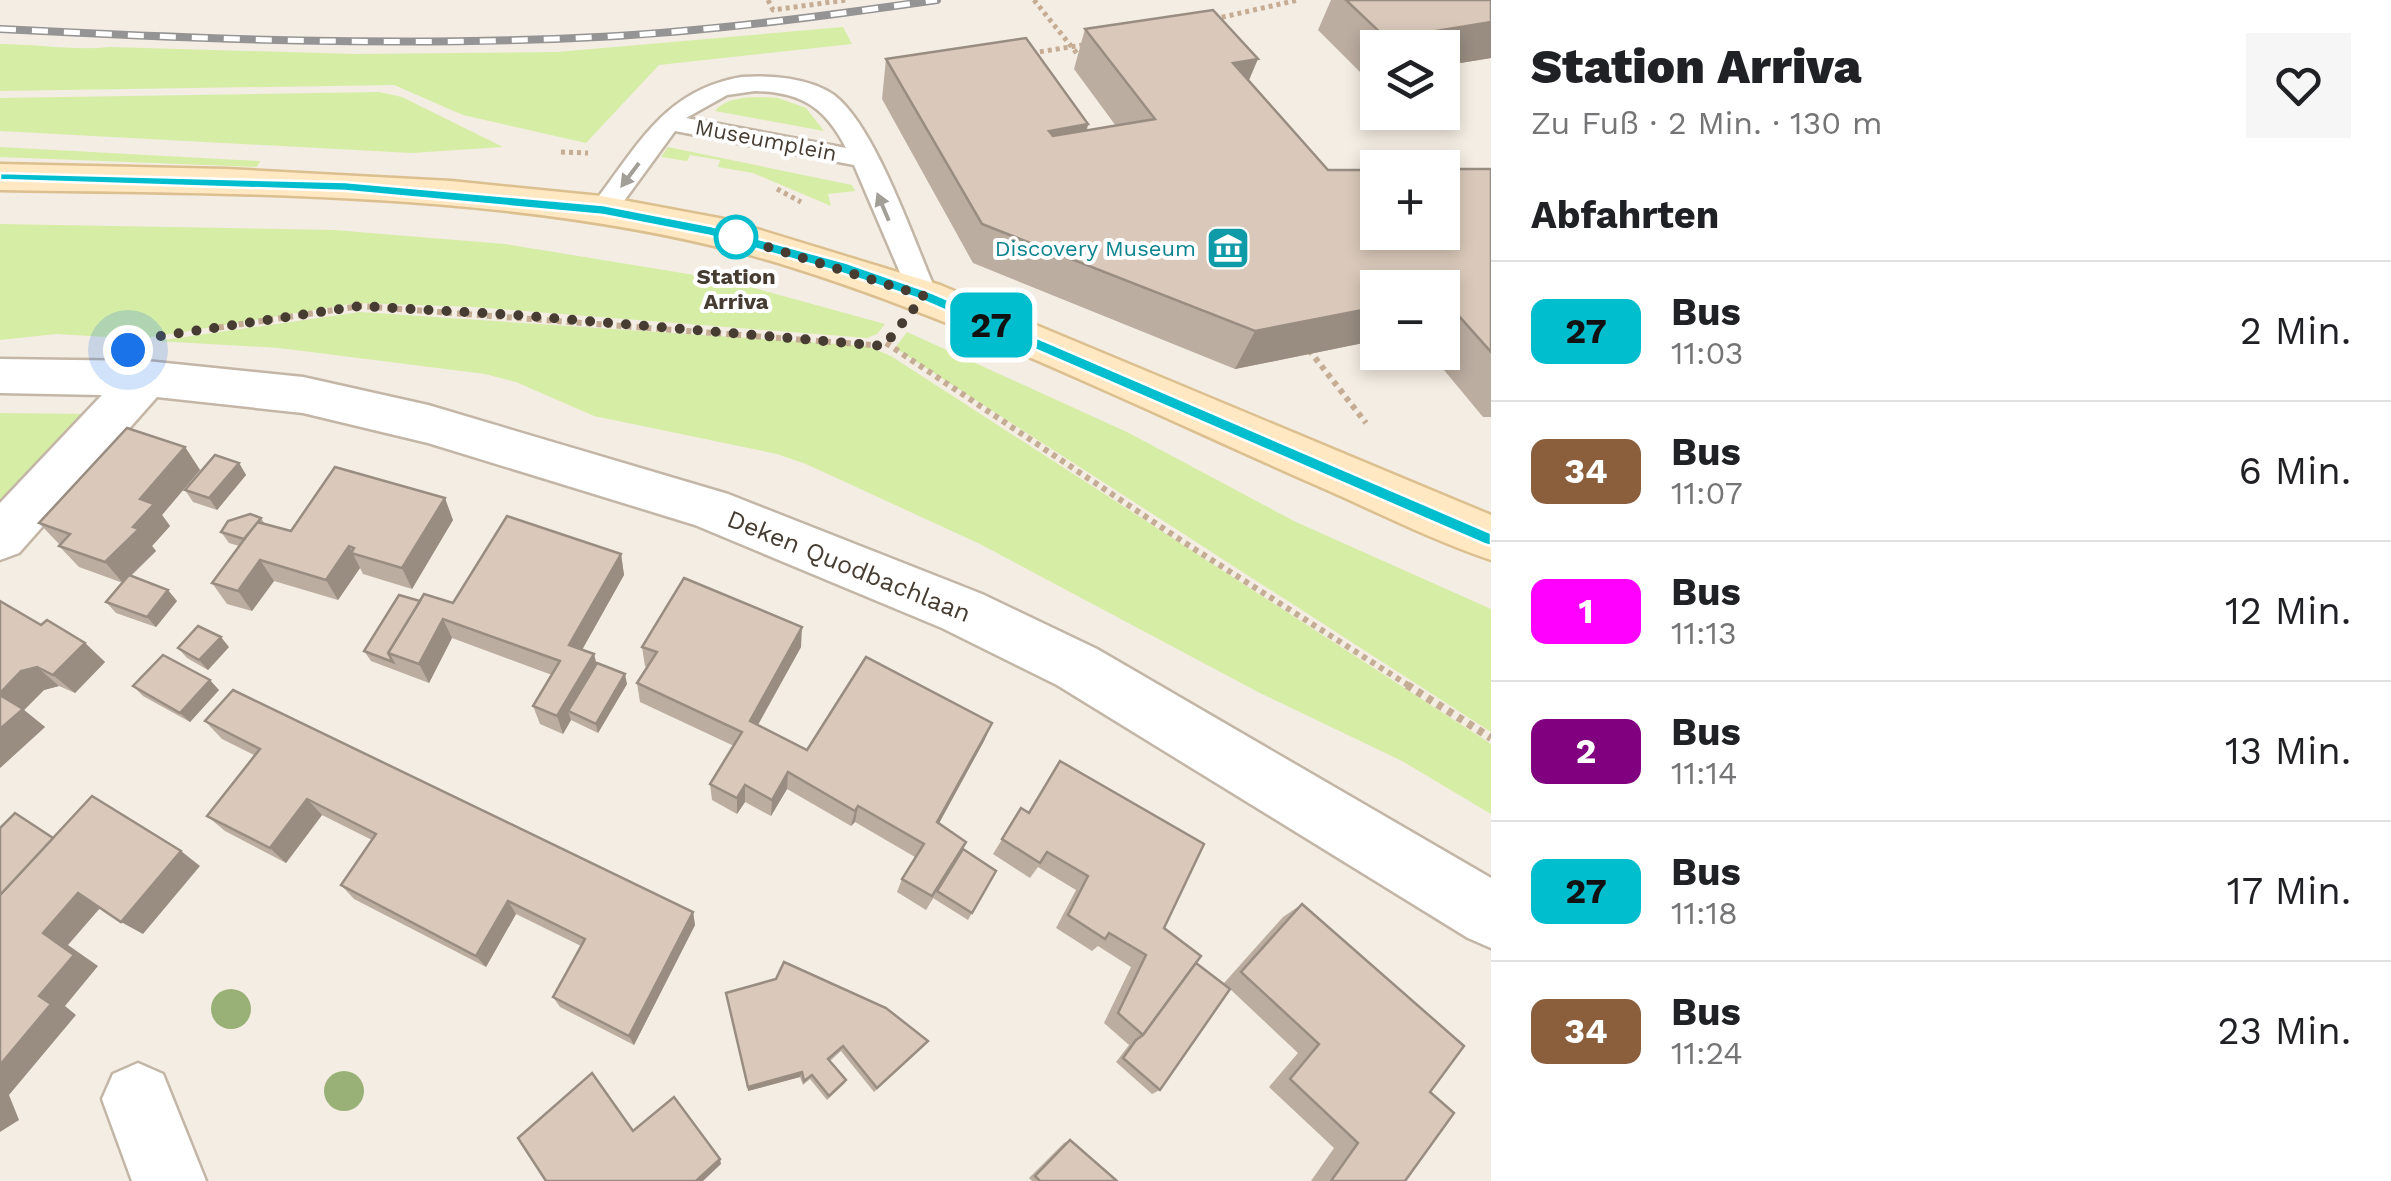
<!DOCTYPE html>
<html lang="de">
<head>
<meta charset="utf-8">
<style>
  body { margin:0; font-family:"Work Sans",sans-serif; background:#f6f6f6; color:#202124; height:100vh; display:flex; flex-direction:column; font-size:38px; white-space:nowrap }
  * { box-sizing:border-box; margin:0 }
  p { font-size:32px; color:#757577 }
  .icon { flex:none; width:55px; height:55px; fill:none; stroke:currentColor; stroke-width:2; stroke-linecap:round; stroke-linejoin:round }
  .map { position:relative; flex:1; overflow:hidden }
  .drawer { display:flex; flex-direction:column; background:#fff; width:900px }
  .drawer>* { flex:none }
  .badge { padding:0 20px; border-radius:15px; font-size:35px; line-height:65px }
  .fabs { position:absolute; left:1360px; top:30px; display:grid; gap:20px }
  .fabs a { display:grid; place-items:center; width:100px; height:100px; border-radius:0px; background:#fff; box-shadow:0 5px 15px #0003; font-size:50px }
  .you { position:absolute; width:50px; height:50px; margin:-25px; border:8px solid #fff; border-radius:50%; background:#1a73e8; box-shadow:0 0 0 15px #1a73e833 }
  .map>.badge { position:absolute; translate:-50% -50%; box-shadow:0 0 0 5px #fff }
  h2 { padding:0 40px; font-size:38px; line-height:90px }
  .round { display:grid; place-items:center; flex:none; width:105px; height:105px; border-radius:0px; background:#f6f6f6 }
  .head { display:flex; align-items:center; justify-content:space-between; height:170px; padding:0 40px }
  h1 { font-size:48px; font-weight:800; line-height:75px }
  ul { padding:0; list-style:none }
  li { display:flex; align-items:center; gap:30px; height:140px; padding:0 40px; border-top:2px solid #e0e0e0 }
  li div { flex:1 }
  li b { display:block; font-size:38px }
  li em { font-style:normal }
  li .badge { min-width:110px; font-weight:700; text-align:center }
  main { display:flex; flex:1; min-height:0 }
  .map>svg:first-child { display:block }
  .green { fill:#d6eda6 }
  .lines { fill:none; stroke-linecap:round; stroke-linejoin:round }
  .lane-casing { stroke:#c3b6a7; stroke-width:5 }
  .street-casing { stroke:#c3b6a7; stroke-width:5 }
  .secondary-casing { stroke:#dcbf8f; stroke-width:5 }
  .path-far2 { stroke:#c4ad94; stroke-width:5; stroke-dasharray:4 4; stroke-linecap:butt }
  .path-far1 { stroke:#c4ad94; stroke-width:6; stroke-dasharray:5 5; stroke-linecap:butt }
  .path { stroke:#c4ad94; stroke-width:8; stroke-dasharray:6 6; stroke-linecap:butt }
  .lane { fill:#fff; fill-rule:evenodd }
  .street { fill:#fff; fill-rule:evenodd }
  .secondary { fill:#ffe8c2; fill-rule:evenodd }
  .rail-casing { stroke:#949494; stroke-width:8 }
  .rail { stroke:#fff; stroke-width:5; stroke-dasharray:16; stroke-linecap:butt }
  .tree { fill:#99b077 }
  .wall { fill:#bbada0 }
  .shaded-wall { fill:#998d82 }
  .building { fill:#dac9ba; stroke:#998d82; stroke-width:2.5 }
  .oneway { fill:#a29e98 }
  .line { fill:#00becd; stroke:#fff; stroke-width:2.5 }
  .walk { stroke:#463c32; stroke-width:10; stroke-dasharray:0 18 }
  .stop-dot { fill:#fff; stroke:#00becd; stroke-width:5 }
  .labels { text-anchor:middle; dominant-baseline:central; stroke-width:8; stroke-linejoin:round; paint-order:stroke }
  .far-street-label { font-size:22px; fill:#463c32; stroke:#fff }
  .far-culture-label { font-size:22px; fill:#0d838f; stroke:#fff; text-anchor:end }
  .far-stop-label { font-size:22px; font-weight:bold; fill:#463c32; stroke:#fff }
  .street-label { font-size:25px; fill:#463c32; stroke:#fff }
</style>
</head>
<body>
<main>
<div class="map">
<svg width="1491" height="1181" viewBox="0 0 1491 1181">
  <rect width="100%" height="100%" fill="#f4ede3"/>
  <g class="green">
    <path d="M843 27 852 44 659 65 586 143 463 115 394 85 0 91V44C37 44 74 51 110 47L355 54 557 52Z"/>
    <path d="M379 92 402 97 503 147 411 153 0 131V98Z"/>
    <path d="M778 98 806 108 824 131 715 111C728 95 757 97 778 98Z"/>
    <path d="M0 147 239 160 260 161 257 167 0 157Z"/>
    <path d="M668 147 852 185 855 191 828 194 831 206 753 173 718 167 720 160 690 155 687 161 661 157Z"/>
    <path d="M0 224 334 230 505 244 725 280 885 324 877 334 867 338 474 307 356 303 140 339 56 334 0 340Z"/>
    <path d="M360 312 867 346 891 356 1491 744V814L1402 761 1258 692 980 544 806 464 777 454 594 416 516 382 485 374 279 348 157 341Z"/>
    <path d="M907 332 1129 433 1296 522 1491 609V732L895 348Z"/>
    <path d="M0 413 93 414 0 515Z"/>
  </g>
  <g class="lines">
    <defs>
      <path id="lane" d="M742 77C771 75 810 78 834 95 877 128 915 245 938 296L934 303H914L910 296 854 165 675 131 613 216H593L590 210 593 204C638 146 664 90 742 77ZM755 91C801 92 825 107 846 148L686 118 727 95Z"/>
      <g id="street">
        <path d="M0 359 146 361 303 377 428 405 728 494 982 594 1097 649 1491 878V948L1468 938 1057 685 942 628 695 525 428 443 303 413 157 397 19 553 0 560V503L102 395 0 393Z"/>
        <path d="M138 1063 163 1074 206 1181H132L102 1099 113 1074Z"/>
      </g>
      <path id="secondary" d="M0 164 226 169 451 181 601 196 724 219 940 285 1491 515V560C1432 540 1375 511 1318 486 1145 410 972 324 791 267 548 191 254 194 0 190Z"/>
    </defs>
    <use href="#lane" class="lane-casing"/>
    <use href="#street" class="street-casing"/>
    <use href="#secondary" class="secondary-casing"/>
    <g class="path-far2">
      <path d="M768 0 773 10 846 0"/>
      <path d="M1034 0 1083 61"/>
      <path d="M1214 19 1298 0"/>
      <path d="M1032 53 1089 44"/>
      <path d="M561 152 588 153"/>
      <path d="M777 189 801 202"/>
    </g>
    <g class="path-far1">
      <path d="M209 329 360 306 884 346"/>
      <path d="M886 343 1185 543 1411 687"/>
      <path d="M1309 350 1366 423"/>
    </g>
    <path class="path" d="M1407 685 1491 738"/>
    <use href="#lane" class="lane"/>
    <use href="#street" class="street"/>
    <use href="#secondary" class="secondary"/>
    <defs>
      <path id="rail" d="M0 29C199 39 399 47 598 37 712 31 825 16 937 0"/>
    </defs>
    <use href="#rail" class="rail-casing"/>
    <use href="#rail" class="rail"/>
  </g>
  <g class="tree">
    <circle cx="231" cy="1009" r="20"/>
    <circle cx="344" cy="1091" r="20"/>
  </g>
  <g class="wall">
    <path d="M1331 0H1491V58L1442 66V48H1378V77L1366 78 1318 30Z"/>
    <path d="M1085 29 1249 81 1328 170 1491 169V417H1483L1429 352H1442V288H1378V340L1235 369 973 263 882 99 886 59 1088 124 1087 131 1116 126 1074 69Z"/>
    <path d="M185 447 200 470 162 515 170 526 152 546 156 551 131 576 177 601 156 627 116 613 106 602 123 583 79 567 59 546 60 545 39 523Z"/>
    <path d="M239 463 246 475 217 510 193 502 185 490Z"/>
    <path d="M261 518 265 524 291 531 453 520 412 589 363 574 360 568 338 600 274 581 252 611 227 604 212 583 239 546 229 543 221 532Z"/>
    <path d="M621 554 624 575 582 650 597 663 627 684 598 733 571 720 563 734 540 724 533 706 552 675 452 638 429 683 371 661 364 651 453 603Z"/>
    <path d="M41 625 85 643 105 662 75 693 59 686 44 690 24 710 45 727 0 768Z"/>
    <path d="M229 647 208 670 187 658 178 648Z"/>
    <path d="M642 647H801L758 725 807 750 992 723 984 741 939 823 963 849 996 871 968 920 933 898 936 894 926 910 897 892 902 879 915 857 855 822 851 826 787 789 771 816 745 802 737 814 712 800 710 784 734 746 640 702 637 683 647 667 645 666Z"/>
    <path d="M133 686 219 690 190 722 143 696Z"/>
    <path d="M205 721 693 912 695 925 634 1045 560 1007 553 997 581 946 516 914 486 967 354 899 341 885 372 840 322 815 286 863 225 831 207 816 254 755 222 739Z"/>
    <path d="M1021 808 1164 928 1196 963 1224 983 1283 917 1302 904 1430 1092 1405 1181H1311L1334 1148 1269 1087 1298 1053 1230 989 1160 1090 1152 1094 1116 1062 1129 1045 1104 1023 1131 967 1098 946 1092 951 1056 928 1076 890 1038 867 1030 878 993 854Z"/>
    <path d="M726 993 924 1046 874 1092 841 1051 830 1061 846 1080 844 1084 827 1100 810 1079 803 1085 800 1077 748 1091Z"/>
    <path d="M1070 1140 1117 1181H1032L1029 1178 1064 1143Z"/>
  </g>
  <g class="shaded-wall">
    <path d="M1491 22V58L1442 66V48H1382L1387 39Z"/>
    <path d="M1378 57V77L1366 78Z"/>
    <path d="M1258 59 1241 99 1233 63Z"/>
    <path d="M1088 124 1077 164 1049 131Z"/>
    <path d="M1378 307V340L1235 369 1255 331Z"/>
    <path d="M185 447 200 470 162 515 170 526 152 546 156 551 123 583 105 562 133 527 140 499Z"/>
    <path d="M239 463 246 475 217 510 209 498Z"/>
    <path d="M445 498 453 520 412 589 402 568Z"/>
    <path d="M349 546 360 568 338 600 326 580Z"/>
    <path d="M621 554 624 575 574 664 569 645Z"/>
    <path d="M260 560 274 581 252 611 238 591Z"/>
    <path d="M168 590 177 601 156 627 147 617Z"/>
    <path d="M443 619 452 638 429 683 419 664Z"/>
    <path d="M802 627 801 647 750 739V721Z"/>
    <path d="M221 637 229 647 208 670 199 660Z"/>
    <path d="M85 643 105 662 75 693 53 675Z"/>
    <path d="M594 654 599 673 568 711 571 720 563 734 557 716Z"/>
    <path d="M37 667 59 686 44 690 24 710 45 727 0 768V693L21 671Z"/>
    <path d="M625 674 627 684 598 733 596 724Z"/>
    <path d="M210 680 219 690 190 722 180 713Z"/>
    <path d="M992 723 984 741 931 838 937 822Z"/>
    <path d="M788 772 787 789 771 816 772 800Z"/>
    <path d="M745 785V802L737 814V798Z"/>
    <path d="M307 799 322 815 286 863 270 848Z"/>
    <path d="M858 806 855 822 851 826 855 811Z"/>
    <path d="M181 851 200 866 143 934 121 922Z"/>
    <path d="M78 893 101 907 68 945 98 966 65 1006 76 1015 9 1095 19 1120 0 1132V1065L43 933Z"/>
    <path d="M508 901 516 914 486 967 476 956Z"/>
    <path d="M693 912 695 925 634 1045 629 1036Z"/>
    <path d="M802 1072 800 1077 748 1091V1087Z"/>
    <path d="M720 1159 721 1164 703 1181H696Z"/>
  </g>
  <g class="building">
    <path d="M1346 0H1491V22L1387 39Z"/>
    <path d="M1213 10 1258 59 1233 63 1328 170H1378V232H1442V169H1491V352L1442 297V288H1378V307L1255 331 982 224 886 59 1026 38 1088 124 1049 131 1053 136 1155 119 1085 29Z"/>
    <path d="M127 428 185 447 140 499 154 504 133 527 139 529 105 562 59 546 70 534 39 523Z"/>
    <path d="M215 455 239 463 209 498 185 490Z"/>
    <path d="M335 467 445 498 402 568 351 553 354 548 349 546 326 580 260 560 238 591 212 583 257 522 291 531Z"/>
    <path d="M250 514 261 518 244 539 221 532 228 521Z"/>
    <path d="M507 516 621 554 569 645 594 654 557 716 533 706 560 661 443 619 419 664 388 653 424 594 453 603Z"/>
    <path d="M129 575 168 590 147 617 106 602Z"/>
    <path d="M684 578 802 627 750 721 807 750 866 657 992 723 937 822 966 842 932 896 902 879 924 844 858 806 855 811 788 772 772 800 745 785 737 798 710 784 742 732 637 683 657 652 642 647Z"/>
    <path d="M399 595 420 601 388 653 393 662 364 651Z"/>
    <path d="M0 601 41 625 47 620 85 643 53 675 37 667 21 671 0 693Z"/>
    <path d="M198 626 221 637 199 660 178 648Z"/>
    <path d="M163 655 210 680 180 713 133 686Z"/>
    <path d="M597 663 625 674 596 724 568 711Z"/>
    <path d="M233 690 693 912 629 1036 553 997 585 939 508 901 476 956 341 885 376 834 307 799 270 848 207 816 260 749 205 721Z"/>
    <path d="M0 695 23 709 0 729Z"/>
    <path d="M1060 761 1204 844 1164 928 1201 956 1143 1035 1118 1013 1146 955 1109 933 1105 939 1068 915 1088 876 1047 852 1040 863 1002 839 1021 808 1029 813Z"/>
    <path d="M92 796 181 851 121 922 78 893 43 933 74 955 39 996 51 1004 0 1065V895Z"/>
    <path d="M15 813 53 838 0 895V828Z"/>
    <path d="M963 849 996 871 972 913 937 891Z"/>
    <path d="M1302 904 1464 1046 1430 1092 1454 1113 1405 1181H1331L1358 1143 1290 1079 1319 1044 1241 972Z"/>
    <path d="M784 962 886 1008 928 1041 877 1088 843 1046 828 1059 846 1080 829 1096 812 1075 804 1081 802 1072 748 1087 726 993 776 979Z"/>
    <path d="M1196 963 1230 989 1160 1090 1123 1058 1136 1040 1143 1035Z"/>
    <path d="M592 1073 633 1131 674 1097 720 1159 696 1181H546L518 1138Z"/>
    <path d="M1070 1140 1117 1181H1040L1035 1176Z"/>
  </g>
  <defs><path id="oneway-solid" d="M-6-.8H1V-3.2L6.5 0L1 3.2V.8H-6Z" transform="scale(2.5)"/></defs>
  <g class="oneway">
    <use href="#oneway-solid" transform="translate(630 175) rotate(127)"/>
    <use href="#oneway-solid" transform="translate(883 207) rotate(-113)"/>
  </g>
  <path class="line" d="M0 173 345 182 603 205 711 226 847 263 930 292 1491 533V546L1484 544 919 299 835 271 710 236 603 215 345 191 0 180Z"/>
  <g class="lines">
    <path class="walk" d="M128 350 154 337 360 306 516 315 884 346 924 296 736 237"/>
  </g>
  <defs>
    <symbol id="museum-square" viewBox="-11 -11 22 22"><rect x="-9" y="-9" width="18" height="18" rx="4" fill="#0f9aa8" stroke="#fff"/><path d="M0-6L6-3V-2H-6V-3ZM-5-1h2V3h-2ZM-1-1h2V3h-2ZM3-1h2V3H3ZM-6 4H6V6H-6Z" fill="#fff"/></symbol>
  </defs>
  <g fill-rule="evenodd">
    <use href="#museum-square" x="1203" y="223" width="50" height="50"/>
  </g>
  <circle class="stop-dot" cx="736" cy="237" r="20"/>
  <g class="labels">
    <g class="far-street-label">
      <text transform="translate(766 140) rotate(11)">Museumplein</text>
    </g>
    <g class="far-culture-label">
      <text x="1196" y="248">Discovery Museum</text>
    </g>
    <g class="far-stop-label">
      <text x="736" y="276">Station<tspan x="736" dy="25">Arriva</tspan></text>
    </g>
    <g class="street-label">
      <text transform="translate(849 566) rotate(22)">Deken Quodbachlaan</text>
    </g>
  </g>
</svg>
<div class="fabs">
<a><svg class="icon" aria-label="layers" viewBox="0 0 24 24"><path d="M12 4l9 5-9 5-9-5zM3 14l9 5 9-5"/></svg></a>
<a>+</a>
<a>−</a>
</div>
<div class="you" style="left:128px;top:350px"></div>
<b class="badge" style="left:991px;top:325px;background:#00becd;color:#111">27</b>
</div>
<section class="drawer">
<div class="head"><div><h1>Station Arriva</h1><p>Zu Fuß · 2 Min. · 130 m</p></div><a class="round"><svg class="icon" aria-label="heart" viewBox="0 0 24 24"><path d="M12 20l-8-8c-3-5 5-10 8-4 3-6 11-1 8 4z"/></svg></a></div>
<h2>Abfahrten</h2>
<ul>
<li><span class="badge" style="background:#00becd;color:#111">27</span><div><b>Bus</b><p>11:03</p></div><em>2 Min.</em></li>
<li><span class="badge" style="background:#8b5e3c;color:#fff">34</span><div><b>Bus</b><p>11:07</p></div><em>6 Min.</em></li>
<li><span class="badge" style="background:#f0f;color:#fff">1</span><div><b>Bus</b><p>11:13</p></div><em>12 Min.</em></li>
<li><span class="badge" style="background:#800080;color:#fff">2</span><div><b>Bus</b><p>11:14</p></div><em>13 Min.</em></li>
<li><span class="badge" style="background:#00becd;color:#111">27</span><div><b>Bus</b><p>11:18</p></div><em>17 Min.</em></li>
<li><span class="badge" style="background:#8b5e3c;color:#fff">34</span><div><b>Bus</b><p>11:24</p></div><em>23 Min.</em></li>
</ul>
</section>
</main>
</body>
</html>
